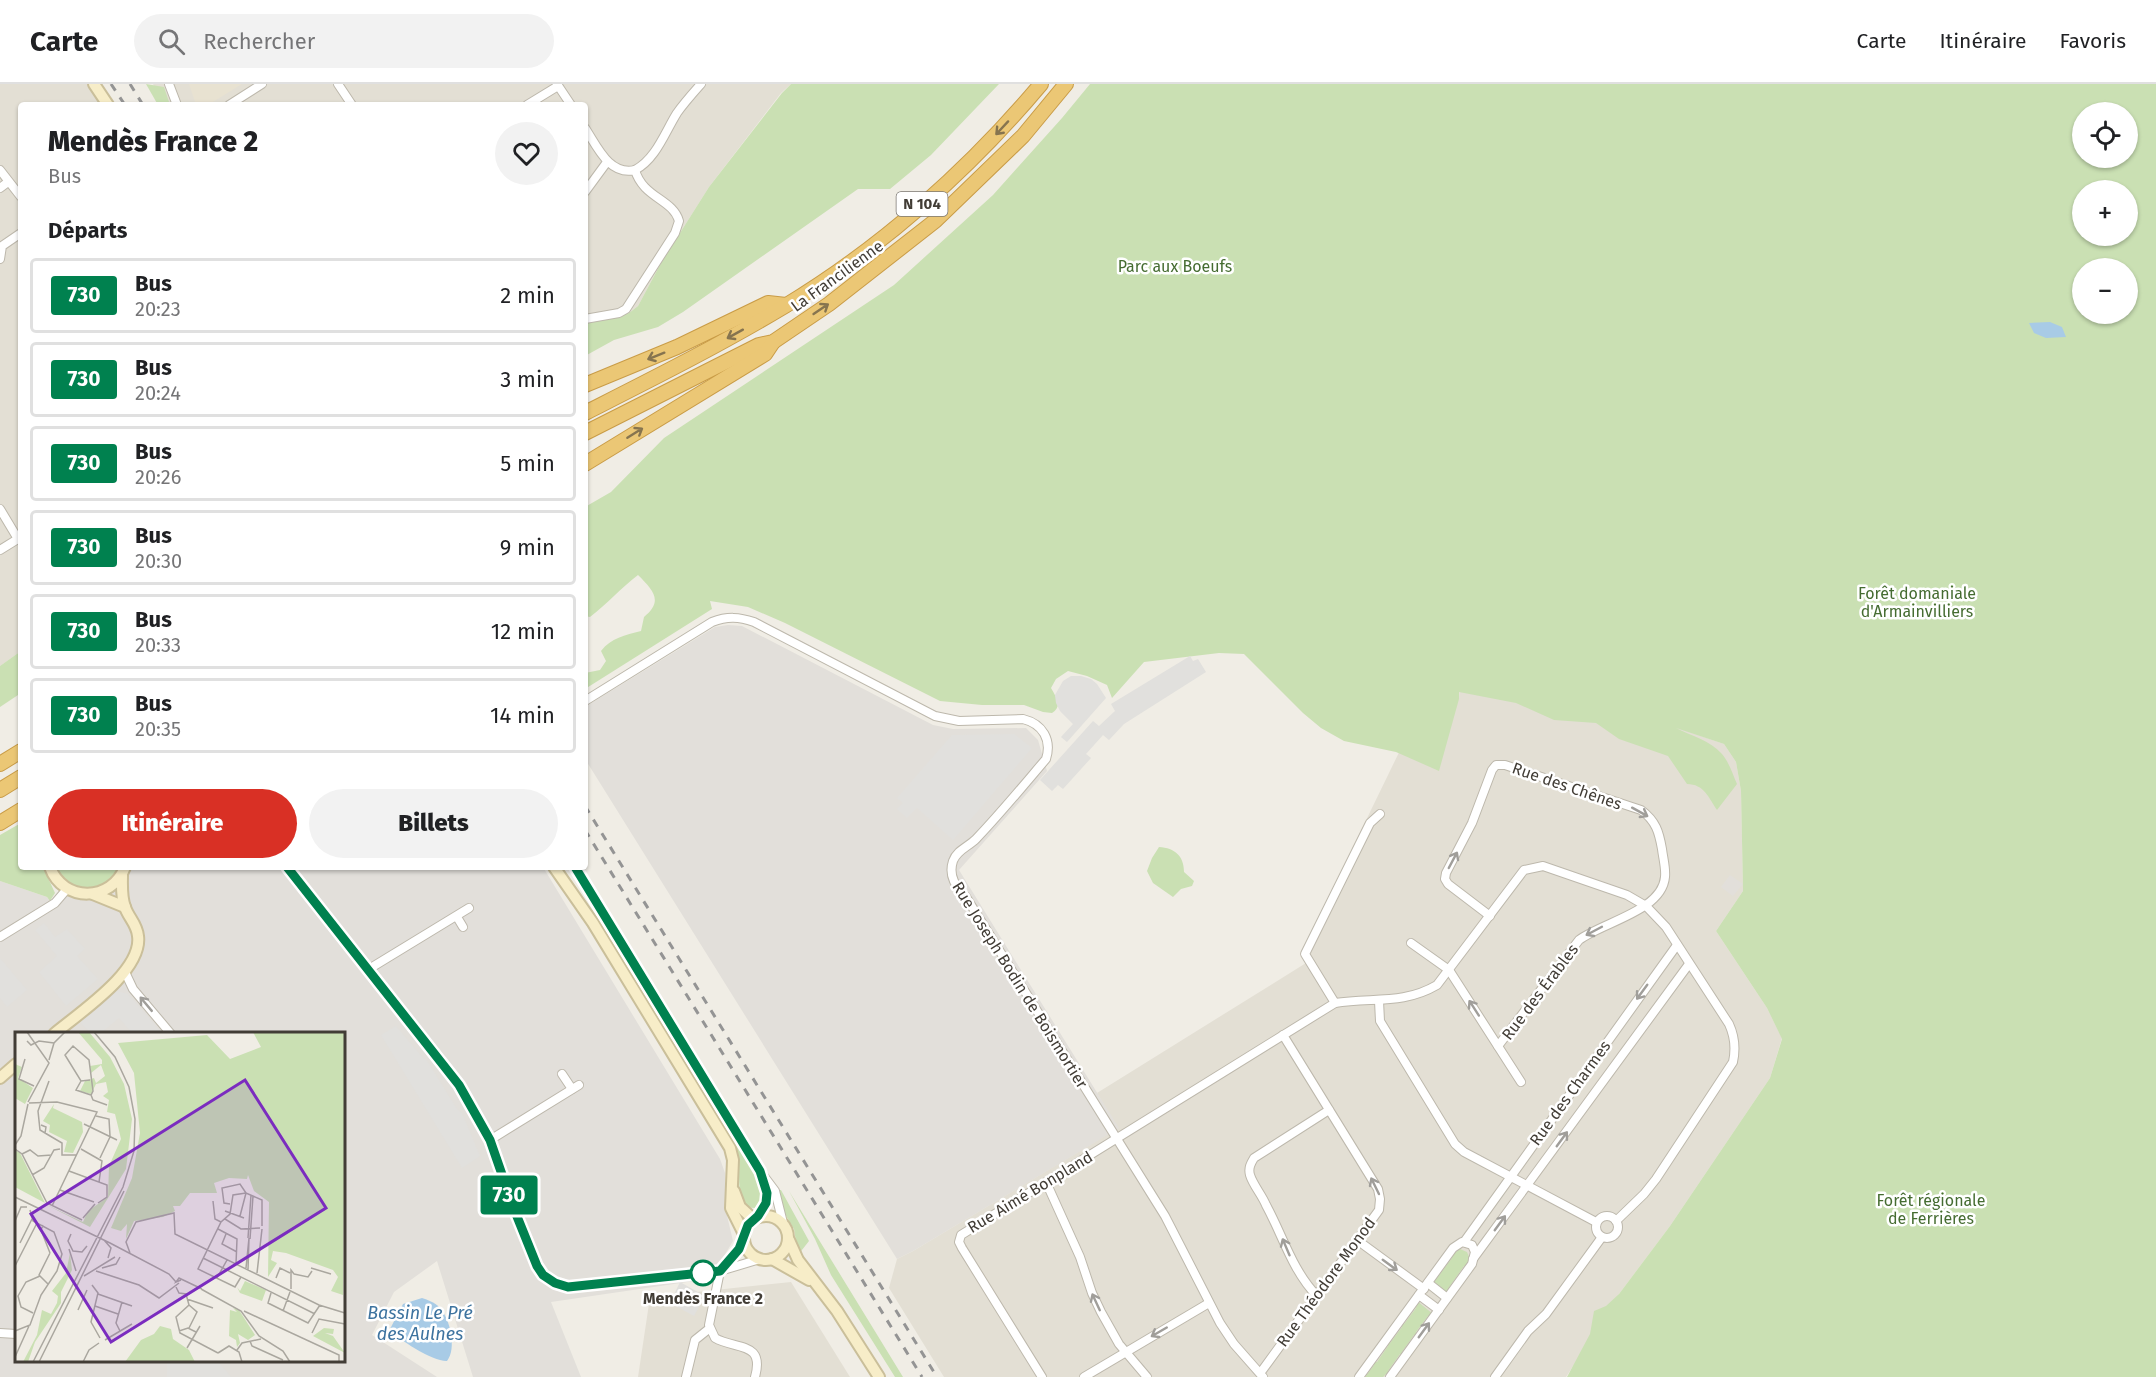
<!DOCTYPE html>
<html lang="fr">
<head>
<meta charset="utf-8">
<style>
  body { margin:0; font-family:"Fira Sans",sans-serif; background:#f2f2f2; color:#202124; height:100vh; display:flex; flex-direction:column; font-size:22px; white-space:nowrap }
  * { box-sizing:border-box; margin:0 }
  p { font-size:20px; color:#757577 }
  .icon { flex:none; width:33px; height:33px; fill:none; stroke:currentColor; stroke-width:2; stroke-linecap:round; stroke-linejoin:round }
  .map { position:relative; flex:1; overflow:hidden }
  .details { position:absolute; left:18px; top:18px; width:570px; height:768px; display:flex; flex-direction:column; background:#fff; border-radius:6px; box-shadow:0 2px 4px #0004 }
  .details>* { flex:none }
  .badge { padding:0 12px; border-radius:4px; font-size:21px; line-height:39px }
  .tools { position:absolute; left:2072px; top:18px; display:grid; gap:12px }
  .tools a { display:grid; place-items:center; width:66px; height:66px; border-radius:50%; background:#fff; box-shadow:0 2px 4px #0004; font-size:30px }
  .map>.badge { position:absolute; translate:-50% -50%; box-shadow:0 0 0 3px #fff }
  h2 { padding:0 30px; font-size:22px; line-height:54px }
  .round { display:grid; place-items:center; flex:none; width:63px; height:63px; border-radius:32px; background:#f2f2f2 }
  .headline { display:flex; align-items:center; justify-content:space-between; height:102px; padding:0 30px }
  h1 { font-size:28px; font-weight:800; line-height:45px }
  .primary-button { display:flex; gap:12px; margin-top:auto; padding:12px 30px }
  .primary-button a { flex:1; height:69px; border-radius:36px; background:#d93025; color:#fff; font-size:24px; font-weight:800; line-height:69px; text-align:center }
  .primary-button a+a { background:#f2f2f2; color:#202124 }
  ul { padding:0; list-style:none }
  li { display:flex; align-items:center; gap:18px; height:75px; margin:0 12px 9px; padding:0 18px; border:3px solid #e0e0e0; border-radius:6px }
  li div { flex:1 }
  li b { display:block; font-size:22px }
  li em { font-style:normal }
  li .badge { min-width:66px; font-weight:700; text-align:center }
  header { display:flex; align-items:center; gap:36px; box-sizing:border-box; height:84px; padding:0 30px; background:#fff; border-bottom:2px solid #e0e0e0 }
  header strong { font-size:28px }
  nav { display:flex; gap:33px; margin-inline-start:auto; font-size:21px }
  .search { width:420px; height:54px; background:#f2f2f2; display:flex; align-items:center; gap:15px; box-sizing:border-box; padding:0 21px; border-radius:33px; color:#757577; font-size:22px }
  .map>svg:first-child { display:block }
  .residential { fill:#e3dfd4 }
  .industrial { fill:#e2dfda; fill-rule:evenodd }
  .education { fill:#e8e2d1 }
  .green { fill:#cae0b3; fill-rule:evenodd }
  .parking { fill:#e1e0dd }
  .water { fill:#a8cbe6 }
  .lines { fill:none; stroke-linecap:round; stroke-linejoin:round }
  .street-casing { stroke:#bdb8ac; stroke-width:10 }
  .secondary-casing { stroke:#cabf9a; stroke-width:14 }
  .highway-casing { stroke:#c99c47; stroke-width:16 }
  .street { stroke:#fff; stroke-width:8 }
  .secondary { stroke:#f7edc8; stroke-width:10 }
  .highway { stroke:#ebc775; stroke-width:14 }
  .rail { stroke:#949494; stroke-width:3; stroke-dasharray:8 8; stroke-linecap:butt }
  .oneway { stroke:#86744f }
  .oneway2 { stroke:#a09e9a }
  .line-casing { stroke:#fff; stroke-width:14 }
  .line { stroke:#00814f; stroke-width:9 }
  .stop-dot { fill:#fff; stroke:#00814f; stroke-width:3 }
  .labels { text-anchor:middle; dominant-baseline:central; stroke-width:5; stroke-linejoin:round; paint-order:stroke }
  .shield { fill:#fff; stroke:#7b7772; stroke-width:1.5 }
  .shield-label { font-size:15px; font-weight:bold; fill:#423d36 }
  .park-label { font-size:16px; fill:#456c31; stroke:#fff }
  .street-label { font-size:16px; fill:#423d36; stroke:#fff }
  .stop-label { font-size:16px; font-weight:bold; fill:#423d36; stroke:#fff }
  .water-label { font-size:18px; font-style:italic; fill:#3d739f; stroke:#fff }
  .inset-road { fill:none; stroke:#aaa79f; stroke-width:1.5 }
  .view { fill:#7b2cbf; fill-opacity:0.15; stroke:#7b2cbf; stroke-width:3 }
  .inset-edge { fill:none; stroke:#423d36; stroke-width:3 }
</style>
</head>
<body>
<header>
<strong>Carte</strong>
<div class="search"><svg class="icon" aria-label="search" viewBox="0 0 24 24"><circle cx="10" cy="10" r="6"/><path d="M15 15l6 6"/></svg>Rechercher</div>
<nav><a>Carte</a><a>Itinéraire</a><a>Favoris</a></nav>
</header>
<div class="map">
<svg width="2156" height="1293" viewBox="0 0 2156 1293">
  <rect width="100%" height="100%" fill="#f0ede5"/>
  <g class="residential">
    <path d="M0 0H100L113 21H21V567L0 582Z"/>
    <path d="M153 0H791L781 9 709 103 661 179 638 222 629 229 585 239V21H165Z"/>
    <path d="M1460 588 1606 619 1724 660 1736 678 1741 707 1743 807 1716 847 1767 924 1782 954 1770 994 1670 1142 1619 1210 1566 1293H944L889 1204 897 1175 913 1167 1118 1044 1097 1009 1306 879 1301 870 1406 654 1459 615Z"/>
    <path d="M791 1198 850 1293H638L650 1213Z"/>
  </g>
  <g class="industrial">
    <path d="M728 541 742 542 933 641 953 645 1026 644 1038 656 1047 687 959 786 1119 1044 913 1167 897 1175 585 675V623L715 543Z"/>
    <path d="M125 783H543L720 1075 725 1089V1123L733 1157 721 1177 701 1196 551 1218 581 1293H473L437 1177 394 1208 372 1251 437 1293H0V797L47 813 53 821 67 805ZM16 950H344V1276H16Z"/>
    <path d="M1730 791 1743 800 1733 812 1721 803Z"/>
  </g>
  <path class="education" d="M189 0H242L208 21 195 18Z"/>
  <g class="green">
    <path d="M146 0 164 3 170 21H158Z"/>
    <path d="M791 0H999L931 71 890 105H858L683 228 658 243 614 256 585 272V239L629 229 638 222 661 179 709 103 782 9Z"/>
    <path d="M1090 0H2156V1293H1567L1590 1250 1594 1227 1606 1222 1619 1210 1670 1142 1770 994 1782 955 1767 924 1716 847 1743 807 1741 707 1736 678 1724 660 1676 644C1691 652 1710 656 1722 670 1729 678 1733 691 1737 700L1717 726C1709 714 1704 700 1687 700L1668 672 1619 655 1596 639 1554 636 1516 619 1459 608V615L1439 687 1396 668 1344 657 1321 644 1303 629 1244 570 1219 569 1144 578 1112 614 1107 601 1087 592 1068 587 1056 595 1051 604C1056 613 1063 622 1052 629L1043 628 1024 621H982L940 617 785 539 748 523 710 517 712 525 585 605V589L600 586 606 577 601 567C611 554 625 551 641 547L644 533C664 517 653 506 638 491 621 504 607 520 590 533L585 532V423L611 408 664 354 894 201 993 111 1062 34ZM2082 28H2127V74H2082ZM2082 106H2127V152H2082ZM2082 184H2127V230H2082Z"/>
    <path d="M21 567V609L0 623V582Z"/>
    <path d="M21 739V783H43L55 809 50 817 47 813 0 797V751Z"/>
    <path d="M1159 763C1175 764 1184 772 1184 788L1194 797 1192 802 1181 805 1173 813 1153 799 1147 787 1152 774Z"/>
    <path d="M55 783H121L108 800 86 806 68 800 60 791Z"/>
    <path d="M734 1054 760 1097 758 1098C763 1107 764 1117 755 1124 735 1124 740 1091 739 1079 738 1070 735 1063 731 1055Z"/>
    <path d="M779 1106H781L809 1157 798 1171 794 1145 783 1127Z"/>
    <path d="M789 1107 903 1293H895L831 1191 815 1155Z"/>
    <path d="M1460 1165 1467 1168 1470 1175 1467 1183 1464 1182 1448 1205 1449 1207 1448 1209 1431 1197 1436 1195 1452 1174 1451 1171Z"/>
    <path d="M1417 1217 1433 1230 1431 1232H1428L1416 1248V1252L1414 1251 1402 1268 1403 1271 1400 1270 1388 1287 1389 1290H1386L1383 1293H1365L1374 1281 1373 1278H1377L1388 1262 1387 1258 1390 1259 1402 1243 1400 1240H1404L1416 1224Z"/>
  </g>
  <g class="parking">
    <path d="M1190 572 1193 577 1198 575 1206 588 1124 640 1109 656 1103 651 1086 670 1091 674 1063 705 1058 701 1052 707 1040 696 1093 637 1099 642 1115 627 1111 620Z"/>
    <path d="M1071 592H1081L1091 595 1097 600 1106 614 1067 658 1061 653 1073 640 1060 627 1056 619 1055 611 1063 597Z"/>
    <path d="M1014 650 1032 664 953 756 917 724 907 734 897 725 903 719 897 714 952 651Z"/>
    <path d="M44 839 55 853 67 845 85 865 77 872 98 895 66 922 39 888 57 872 35 846Z"/>
    <path d="M0 874 27 906 7 923 0 914Z"/>
    <path d="M117 907 128 910 162 949H132L119 934 101 949H90L80 938Z"/>
    <path d="M396 942 424 975H426L457 1025 462 1029 480 1072 462 1084 381 951Z"/>
    <path d="M680 1198 705 1212 694 1232 670 1219Z"/>
    <path d="M167 1276 218 1277 231 1293H167Z"/>
  </g>
  <g class="water">
    <path d="M2050 238 2062 243 2066 253 2046 254 2034 249 2029 239Z"/>
    <path d="M422 1214C428 1216 434 1218 439 1223 450 1234 457 1264 447 1277 434 1278 398 1256 390 1245L403 1220Z"/>
  </g>
  <g class="lines">
    <defs>
      <g id="street">
        <path d="M169 0 177 21"/>
        <path d="M338 0 352 21"/>
        <path d="M557 0 571 21"/>
        <path d="M229 21 262 0"/>
        <path d="M527 21 558 2"/>
        <path d="M585 44C597 62 609 92 635 86 643 114 673 115 679 137L675 149 626 225 619 229 585 235"/>
        <path d="M0 86 21 113"/>
        <path d="M635 86C656 75 665 48 677 29 684 19 693 9 701 0"/>
        <path d="M0 104 8 98"/>
        <path d="M585 108 607 78"/>
        <path d="M0 175 2 162 21 149"/>
        <path d="M0 425 18 455"/>
        <path d="M0 466 21 453"/>
        <path d="M585 617 712 538C728 532 739 533 754 538L935 632 959 637 1023 635C1043 640 1052 656 1046 675 1023 702 1000 730 976 755 968 763 957 766 953 777 948 792 956 803 966 813L1165 1132 1220 1239 1234 1260 1263 1293"/>
        <path d="M287 783 440 974C458 1000 477 1027 490 1056 504 1090 514 1126 528 1160 532 1171 536 1184 545 1192 558 1203 572 1203 588 1202L720 1187 760 1175"/>
        <path d="M575 783 760 1087 775 1107 783 1139"/>
        <path d="M1490 832 1448 800 1445 795 1446 789 1472 739 1492 686 1496 681H1505L1641 726C1656 737 1659 748 1662 765 1663 774 1666 784 1665 793 1662 827 1603 838 1579 856L1498 962"/>
        <path d="M457 833 463 843"/>
        <path d="M0 853 55 819 67 805"/>
        <path d="M1411 859 1449 886 1521 998"/>
        <path d="M369 885 469 824"/>
        <path d="M125 888 133 905 171 950"/>
        <path d="M1379 917 1380 937 1455 1060 1464 1068 1596 1138"/>
        <path d="M1335 919 1305 870 1370 739 1380 730"/>
        <path d="M562 990 572 1005"/>
        <path d="M490 1056 579 1001"/>
        <path d="M1046 1098 1080 1173 1092 1209 1101 1228 1119 1260 1147 1293"/>
        <circle cx="1607" cy="1143" r="11"/>
        <path d="M758 1133 767 1115 763 1094"/>
        <path d="M744 1155 734 1171 720 1187 709 1241 715 1254C736 1266 765 1257 755 1293"/>
        <path d="M1357 1156 1424 1205"/>
        <path d="M1464 1158 1677 861"/>
        <path d="M1473 1175 1689 880"/>
        <path d="M1428 1199 1447 1214"/>
        <path d="M1419 1211 1439 1226"/>
        <path d="M1317 1212C1292 1186 1283 1152 1266 1121 1262 1111 1253 1101 1250 1091 1248 1084 1251 1079 1254 1074L1329 1026"/>
        <path d="M0 1249 16 1250"/>
        <path d="M1261 1288 1379 1126 1380 1115 1378 1105 1283 951"/>
        <path d="M686 1293 695 1256 710 1244"/>
        <path d="M1042 1293 962 1164 959 1158 961 1151 1335 919C1372 913 1403 921 1437 901L1524 786 1543 782 1627 811 1646 822 1666 843 1729 940C1735 953 1736 964 1733 978L1656 1095 1644 1110 1616 1137"/>
        <path d="M1084 1293 1209 1219"/>
        <path d="M1359 1293 1453 1164 1462 1158 1472 1161 1475 1168 1472 1180 1390 1293"/>
        <path d="M1495 1293 1528 1247 1546 1230 1602 1153"/>
      </g>
      <g id="secondary">
        <path d="M94 0 108 21"/>
        <path d="M50 783C63 819 112 818 125 783"/>
        <path d="M554 783 593 839 730 1064 733 1076 731 1124 744 1150"/>
        <path d="M93 810 125 823"/>
        <path d="M54 950C79 929 143 887 138 852 137 840 128 833 125 823 121 813 122 801 122 791"/>
        <path d="M0 994 16 980"/>
        <path d="M734 1107 740 1123 753 1135"/>
        <circle cx="766" cy="1154" r="22"/>
        <path d="M789 1156 798 1176 837 1227 879 1293"/>
        <path d="M772 1175 809 1196"/>
      </g>
      <g id="highway">
        <path d="M585 301 677 263 768 219 786 221"/>
        <path d="M585 329C652 295 720 261 785 222 881 164 969 86 1041 0"/>
        <path d="M585 349 759 261 773 258 829 220 935 137 1023 52 1066 0"/>
        <path d="M585 380 765 270 773 258"/>
        <path d="M0 680 21 667"/>
        <path d="M0 706 21 693"/>
        <path d="M0 739 21 726"/>
      </g>
    </defs>
    <use href="#street" class="street-casing"/>
    <use href="#secondary" class="secondary-casing"/>
    <use href="#highway" class="highway-casing"/>
    <use href="#street" class="street"/>
    <use href="#secondary" class="secondary"/>
    <use href="#highway" class="highway"/>
    <g class="rail">
      <path d="M111 0 125 21"/>
      <path d="M130 0 143 21"/>
      <path d="M585 722 937 1293"/>
      <path d="M585 746 922 1293"/>
    </g>
  </g>
  <defs><path id="oneway-shaft" d="M-6 0H5M1.5-3L5.5 0L1.5 3" fill="none" stroke-width="1.6" stroke-linecap="round" stroke-linejoin="round" transform="scale(1.5)"/></defs>
  <g class="oneway">
    <use href="#oneway-shaft" transform="translate(1002 44) rotate(133)"/>
    <use href="#oneway-shaft" transform="translate(821 225) rotate(-34)"/>
    <use href="#oneway-shaft" transform="translate(735 250) rotate(151)"/>
    <use href="#oneway-shaft" transform="translate(656 272) rotate(158)"/>
    <use href="#oneway-shaft" transform="translate(635 349) rotate(-32)"/>
  </g>
  <g class="oneway2">
    <use href="#oneway-shaft" transform="translate(1640 728) rotate(29)"/>
    <use href="#oneway-shaft" transform="translate(1453 776) rotate(-62)"/>
    <use href="#oneway-shaft" transform="translate(1594 847) rotate(152)"/>
    <use href="#oneway-shaft" transform="translate(1642 908) rotate(126)"/>
    <use href="#oneway-shaft" transform="translate(146 920) rotate(-130)"/>
    <use href="#oneway-shaft" transform="translate(1474 924) rotate(-123)"/>
    <use href="#oneway-shaft" transform="translate(1562 1055) rotate(-54)"/>
    <use href="#oneway-shaft" transform="translate(1375 1102) rotate(-116)"/>
    <use href="#oneway-shaft" transform="translate(1500 1139) rotate(-54)"/>
    <use href="#oneway-shaft" transform="translate(1286 1163) rotate(-113)"/>
    <use href="#oneway-shaft" transform="translate(1390 1181) rotate(36)"/>
    <use href="#oneway-shaft" transform="translate(1096 1218) rotate(-115)"/>
    <use href="#oneway-shaft" transform="translate(1424 1246) rotate(-54)"/>
    <use href="#oneway-shaft" transform="translate(1159 1248) rotate(150)"/>
  </g>
  <g class="lines">
    <defs>
      <path id="line" d="M287 783 459 1001 490 1056 514 1125 537 1182 543 1191 555 1199 568 1203 720 1187 739 1165 748 1141 758 1132 766 1119 767 1109 760 1087 575 783"/>
    </defs>
    <use href="#line" class="line-casing"/>
    <use href="#line" class="line"/>
  </g>
  <circle class="stop-dot" cx="703" cy="1189" r="12"/>
  <g class="labels">
    <rect class="shield" x="896.5" y="108" width="51" height="24" rx="4.5"/>
    <g class="shield-label">
      <text x="922" y="120">N 104</text>
    </g>
    <g class="park-label">
      <text x="1175" y="182">Parc aux Boeufs</text>
      <text x="1917" y="509">Forêt domaniale<tspan x="1917" dy="18">d'Armainvilliers</tspan></text>
      <text x="1931" y="1116">Forêt régionale<tspan x="1931" dy="18">de Ferrières</tspan></text>
    </g>
    <g class="street-label">
      <text transform="translate(837 192) rotate(-36)">La Francilienne</text>
      <text transform="translate(1567 702) rotate(19)">Rue des Chênes</text>
      <text transform="translate(1020 901) rotate(58)">Rue Joseph Bodin de Boismortier</text>
      <text transform="translate(1540 908) rotate(-53)">Rue des Érables</text>
      <text transform="translate(1570 1009) rotate(-54)">Rue des Charmes</text>
      <text transform="translate(1030 1108) rotate(-31)">Rue Aimé Bonpland</text>
      <text transform="translate(1326 1198) rotate(-54)">Rue Théodore Monod</text>
    </g>
    <g class="stop-label">
      <text x="703" y="1214">Mendès France 2</text>
    </g>
    <g class="water-label">
      <text x="420" y="1229">Bassin Le Pré<tspan x="420" dy="21">des Aulnes</tspan></text>
    </g>
  </g>
  <g transform="translate(15 948)">
    <rect width="330" height="330" fill="#f0ede5"/>
    <path d="M63 0H74L95 25 109 52 117 87 111 137 75 195 30 172 68 190 73 179 93 165 94 134 106 107 100 82 92 80 94 68 88 64 93 60 91 50 81 52 76 62 65 59 70 49 79 46 81 51 90 44 86 33 76 41 75 34 87 32V28ZM238 0H330L328 263 316 259 323 245 318 238 271 221 258 219 256 228 262 231 253 245 254 170 239 159 233 143 232 147 214 146 199 151 202 161H175L165 174H158L160 179 148 185 119 189 111 207 112 192 106 199 96 196 117 146 125 101 119 41 103 11 192 3 215 27 246 15ZM0 32 7 35 3 46 18 56 10 72 0 66ZM39 72 38 76 67 90 68 100 58 121 49 120 52 109 34 100 35 93 28 89ZM0 118 5 121 30 171 0 155ZM55 221 57 238 46 260V271L20 310 13 330H8L22 303 27 278 36 282 42 271 43 264 37 259 51 241ZM230 249 251 258 247 269 225 261 222 255 225 259ZM218 276 224 278 240 303 233 308 223 302 225 311 222 315 221 308 214 304 215 278 222 280ZM145 294 156 297 158 307 174 318 180 330H110L126 308 139 302ZM309 296 319 297 318 302 310 301 318 304 330 321 298 304Z" fill="#cae0b3"/>
    <path class="inset-road" d="M12 0 34 31 13 70M12 9 16 13 24 9 39 11M10 27 4 47 19 54M34 28 39 11 50 0M66 49 61 58 76 63 78 59 74 28 58 14 50 23 66 49 75 48M76 63 78 68 92 73M14 71 42 70 82 80 37 174M81 84 94 87 95 104M69 92 102 108M26 93 31 95 30 101 25 98 23 79 34 49M30 101 47 111V123H62M0 113 6 104 13 72M0 117 7 122 32 171 67 188M66 117 87 129 84 150M7 122 15 118 23 124 37 123M85 126 95 105M54 139 92 153V165L83 171M17 143 29 136 39 118 45 117M45 158 79 170M0 165 95 211 154 242 161 250M198 169 200 187 206 190M215 172 209 171 207 156 225 152 231 161M210 179 229 186M225 184 231 161M68 186 80 172M210 187 226 197 245 196M0 189 6 175H12M28 193 26 198 35 221M203 197 222 207 221 232M56 202 53 209 58 219 67 220 72 214M211 202 207 212 222 220M233 206 236 163M235 207 238 164M89 208 96 216 93 226M5 211 17 187M54 217 61 239M115 221 111 210 121 190 159 181 160 202 304 273 330 281M188 226 300 282M0 234 22 191M87 236 101 232 105 225M231 236 234 206 233 238M296 236 316 242M81 239 124 253 144 266 164 251M242 241 247 197M279 242 293 245 297 239M69 244 100 225M226 245 220 255 183 237 206 190 215 182 218 163 231 161 247 168V194M202 246 212 228M261 246 265 236 275 241M166 248 161 250 164 246 187 257M33 252 24 243 35 221M77 253 83 261 76 290 85 306M161 255 164 261 171 262 174 273 161 285 165 301 203 321M186 257 226 279 244 304 268 319 275 330M276 257V238L279 242M256 261 253 271 293 291 305 273M83 262 117 274M172 267 198 276M80 274 103 282M63 278 72 258M229 279 324 323V330M268 279 275 260M18 281 6 275 3 264 11 250 25 244M174 296 182 280 174 273M0 299 15 293 26 263 42 239 47 222 39 200 18 189 15 178M105 299 101 291 107 270M164 299 173 296 181 300M297 301 304 287 330 292M90 308 117 292M235 309 237 314 268 328M172 316 185 294M222 318 227 311 246 307M203 321 214 314 224 320 227 330M0 325 14 294M18 330 108 155 119 119 120 87 114 55 100 25 79 0M24 330 109 159M68 330 74 318 84 311"/>
    <path class="view" d="M230 48 311 176 96 310 16 182Z"/>
    <rect width="330" height="330" class="inset-edge"/>
  </g>
</svg>
<div class="tools">
<a><svg class="icon" aria-label="locate" viewBox="0 0 24 24"><circle cx="12" cy="12" r="6"/><path d="M12 2v4M12 18v4M2 12h4M18 12h4"/></svg></a>
<a>+</a>
<a>−</a>
</div>
<b class="badge" style="left:509px;top:1111px;background:#00814f;color:#fff">730</b>
<section class="details">
<div class="headline"><div><h1>Mendès France 2</h1><p>Bus</p></div><a class="round"><svg class="icon" aria-label="heart" viewBox="0 0 24 24"><path d="M12 20l-8-8c-3-5 5-10 8-4 3-6 11-1 8 4z"/></svg></a></div>
<h2>Départs</h2>
<ul>
<li><span class="badge" style="background:#00814f;color:#fff">730</span><div><b>Bus</b><p>20:23</p></div><em>2 min</em></li>
<li><span class="badge" style="background:#00814f;color:#fff">730</span><div><b>Bus</b><p>20:24</p></div><em>3 min</em></li>
<li><span class="badge" style="background:#00814f;color:#fff">730</span><div><b>Bus</b><p>20:26</p></div><em>5 min</em></li>
<li><span class="badge" style="background:#00814f;color:#fff">730</span><div><b>Bus</b><p>20:30</p></div><em>9 min</em></li>
<li><span class="badge" style="background:#00814f;color:#fff">730</span><div><b>Bus</b><p>20:33</p></div><em>12 min</em></li>
<li><span class="badge" style="background:#00814f;color:#fff">730</span><div><b>Bus</b><p>20:35</p></div><em>14 min</em></li>
</ul>
<div class="primary-button"><a>Itinéraire</a><a>Billets</a></div>
</section>
</div>
</body>
</html>
